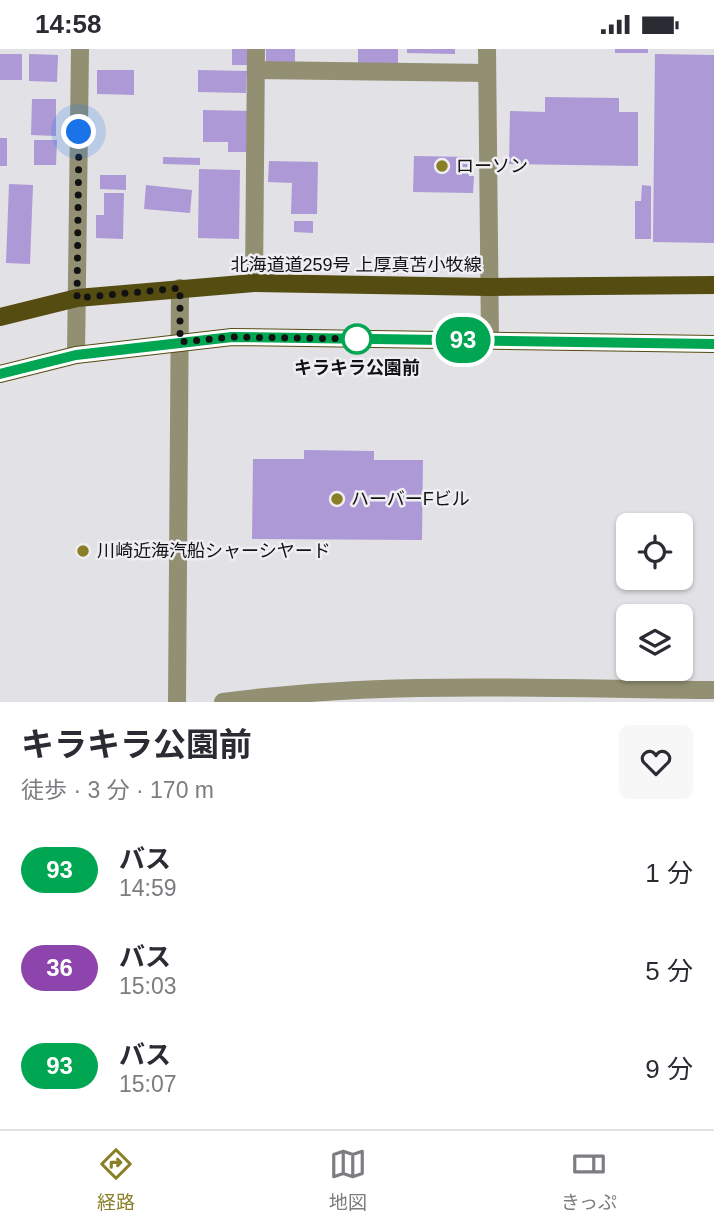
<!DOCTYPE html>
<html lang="ja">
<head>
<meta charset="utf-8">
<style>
  body { margin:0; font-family:Helvetica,"Noto Sans JP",sans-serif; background:#f7f7f7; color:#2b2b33; height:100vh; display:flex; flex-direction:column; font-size:26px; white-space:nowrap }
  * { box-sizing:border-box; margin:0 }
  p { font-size:23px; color:#7c7c81 }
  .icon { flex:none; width:38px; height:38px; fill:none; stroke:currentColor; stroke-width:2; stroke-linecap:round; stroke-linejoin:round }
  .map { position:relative; height:653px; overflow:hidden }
  .panel { display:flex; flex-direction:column; background:#fff; flex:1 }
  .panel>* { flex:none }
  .badge { padding:0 14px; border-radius:23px; font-size:24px; line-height:46px }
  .controls { position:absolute; left:616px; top:464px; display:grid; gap:14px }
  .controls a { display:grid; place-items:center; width:77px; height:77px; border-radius:10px; background:#fff; box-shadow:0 2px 5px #0004; font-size:35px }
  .you { position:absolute; width:35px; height:35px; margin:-18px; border:5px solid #fff; border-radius:50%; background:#1a73e8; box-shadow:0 0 0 10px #1a73e833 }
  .map>.badge { position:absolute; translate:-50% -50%; box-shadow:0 0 0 4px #fff }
  .round { display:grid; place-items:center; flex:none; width:74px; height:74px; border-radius:10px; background:#f7f7f7 }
  .overview { display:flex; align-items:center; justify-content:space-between; height:119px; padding:0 21px }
  h1 { font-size:33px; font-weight:700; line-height:52px }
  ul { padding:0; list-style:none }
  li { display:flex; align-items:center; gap:21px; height:98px; padding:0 21px }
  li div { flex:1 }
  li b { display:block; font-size:26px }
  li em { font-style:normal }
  li .badge { min-width:77px; font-weight:700; text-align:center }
  .status { display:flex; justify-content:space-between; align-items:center; height:49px; padding:0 35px; background:#fff; direction:ltr }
  .status svg { height:19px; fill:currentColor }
  .tabs { display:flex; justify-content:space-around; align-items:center; height:98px; border-top:2px solid #e1e1e2; background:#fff; font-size:19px; color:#7c7c81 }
  .tabs a { display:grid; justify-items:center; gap:4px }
  .tabs .on { color:#8a7f26 }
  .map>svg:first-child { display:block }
  .building { fill:#ad99d6 }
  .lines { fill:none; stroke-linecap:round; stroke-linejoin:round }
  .minor { stroke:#938f73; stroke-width:18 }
  .major { stroke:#544c11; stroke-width:18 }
  .line-casing { stroke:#fff; stroke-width:16 }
  .line { stroke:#00a651; stroke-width:10 }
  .walk { stroke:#121213; stroke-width:7; stroke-dasharray:0 12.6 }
  .poi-dot { fill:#8a7f26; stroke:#efeef2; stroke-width:2.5 }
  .stop-dot { fill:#fff; stroke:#00a651; stroke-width:3.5 }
  .labels { text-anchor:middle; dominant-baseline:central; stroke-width:5; stroke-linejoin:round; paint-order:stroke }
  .poi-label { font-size:18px; fill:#121213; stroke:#efeef2; text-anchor:start }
  .street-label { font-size:18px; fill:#121213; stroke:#efeef2 }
  .stop-label { font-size:18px; font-weight:bold; fill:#121213; stroke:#efeef2 }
</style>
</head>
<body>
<div class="status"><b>14:58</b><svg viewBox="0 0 49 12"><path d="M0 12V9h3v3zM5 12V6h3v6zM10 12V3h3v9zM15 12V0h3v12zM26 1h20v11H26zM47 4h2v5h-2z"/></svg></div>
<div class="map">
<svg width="714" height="653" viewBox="0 0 714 653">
  <rect width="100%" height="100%" fill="#e2e1e5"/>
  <g class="building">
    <rect x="232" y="0" width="18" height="16"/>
    <rect x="266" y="0" width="29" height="14"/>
    <path d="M358 0H398V15L358 14Z"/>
    <path d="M407 0H455V5L407 4Z"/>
    <rect x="615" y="0" width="33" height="4"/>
    <rect x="0" y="5" width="22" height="26"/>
    <path d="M29 5 58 6 57 33 29 32Z"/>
    <path d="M655 5 714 6V194L653 193Z"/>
    <path d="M97 21H134V46L97 45Z"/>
    <path d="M198 21 247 22 246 44 198 43Z"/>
    <path d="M545 48 619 49V63H638V117L509 115 510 62 545 63Z"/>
    <path d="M32 50H56V87L31 86Z"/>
    <path d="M203 61 251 62 250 103H228V93H203Z"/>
    <rect x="0" y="89" width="7" height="28"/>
    <path d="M34 91H57L56 116H34Z"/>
    <path d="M414 107 470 108 469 127H474L473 144 413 143Z"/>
    <path d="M163 108 200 109V116L163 115Z"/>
    <path d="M269 112 318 113 317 165H291L292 134 268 133Z"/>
    <path d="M199 120 240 121 239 190 198 189Z"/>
    <path d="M100 126H126V141L100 140Z"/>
    <path d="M9 135 33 136 30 215 6 214Z"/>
    <path d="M146 136 192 141 190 164 144 160Z"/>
    <path d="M642 136 651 137V190H635V152H641Z"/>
    <path d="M104 144H124L123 190 96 189V166H104Z"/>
    <path d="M294 172H313V184L294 183Z"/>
    <path d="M304 401 374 402V411H423L422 491 252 490 253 410H304Z"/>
  </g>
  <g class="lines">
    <g class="minor">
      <path d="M487 0 490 292"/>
      <path d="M256 21 487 24"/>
      <path d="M254 234 256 0"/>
      <path d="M76 306 80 0"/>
      <path d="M177 653 180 239"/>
      <path d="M223 653C385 631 551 640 714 641"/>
    </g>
    <g class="major">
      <path d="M0 268 77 249 254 234 489 238 714 236"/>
      <path d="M0 325 76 306 232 288 714 295"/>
    </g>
  </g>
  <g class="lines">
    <defs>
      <path id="line" d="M0 325 76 306 232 288 714 295"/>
    </defs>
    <use href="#line" class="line-casing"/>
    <use href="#line" class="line"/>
    <path class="walk" d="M79 83 77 249 180 239V293L232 288 361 290H357"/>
  </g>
  <g class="poi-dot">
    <circle cx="442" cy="117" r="7"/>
    <circle cx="337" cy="450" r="7"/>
    <circle cx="83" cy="502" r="7"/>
  </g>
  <circle class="stop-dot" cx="357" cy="290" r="14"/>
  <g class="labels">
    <g class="poi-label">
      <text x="456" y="117">ローソン</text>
      <text x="351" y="450">ハーバーFビル</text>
      <text x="97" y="502">川崎近海汽船シャーシヤード</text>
    </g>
    <g class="street-label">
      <text x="356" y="216">北海道道259号 上厚真苫小牧線</text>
    </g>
    <g class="stop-label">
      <text x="357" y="319">キラキラ公園前</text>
    </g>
  </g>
</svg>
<div class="controls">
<a><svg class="icon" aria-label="locate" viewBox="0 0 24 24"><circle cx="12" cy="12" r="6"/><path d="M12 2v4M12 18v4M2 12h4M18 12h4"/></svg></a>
<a><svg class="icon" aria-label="layers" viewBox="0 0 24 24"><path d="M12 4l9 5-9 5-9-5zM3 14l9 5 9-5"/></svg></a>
</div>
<div class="you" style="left:79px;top:83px"></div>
<b class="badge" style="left:463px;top:291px;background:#00a651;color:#fff">93</b>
</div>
<section class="panel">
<div class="overview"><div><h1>キラキラ公園前</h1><p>徒歩 · 3 分 · 170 m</p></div><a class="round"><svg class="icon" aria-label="heart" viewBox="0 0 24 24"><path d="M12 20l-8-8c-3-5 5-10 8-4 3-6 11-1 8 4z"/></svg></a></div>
<ul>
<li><span class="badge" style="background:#00a651;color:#fff">93</span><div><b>バス</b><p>14:59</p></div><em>1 分</em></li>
<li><span class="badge" style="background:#8e44ad;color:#fff">36</span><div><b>バス</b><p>15:03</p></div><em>5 分</em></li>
<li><span class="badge" style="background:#00a651;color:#fff">93</span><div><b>バス</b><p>15:07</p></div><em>9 分</em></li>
</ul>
</section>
<nav class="tabs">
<a class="on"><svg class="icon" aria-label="directions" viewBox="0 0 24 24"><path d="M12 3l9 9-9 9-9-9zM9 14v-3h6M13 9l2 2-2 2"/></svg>経路</a>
<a><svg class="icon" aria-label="map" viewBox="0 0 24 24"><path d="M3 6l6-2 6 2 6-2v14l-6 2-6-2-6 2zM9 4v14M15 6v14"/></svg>地図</a>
<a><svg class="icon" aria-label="tickets" viewBox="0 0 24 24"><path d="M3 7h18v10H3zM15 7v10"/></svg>きっぷ</a>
</nav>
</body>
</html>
